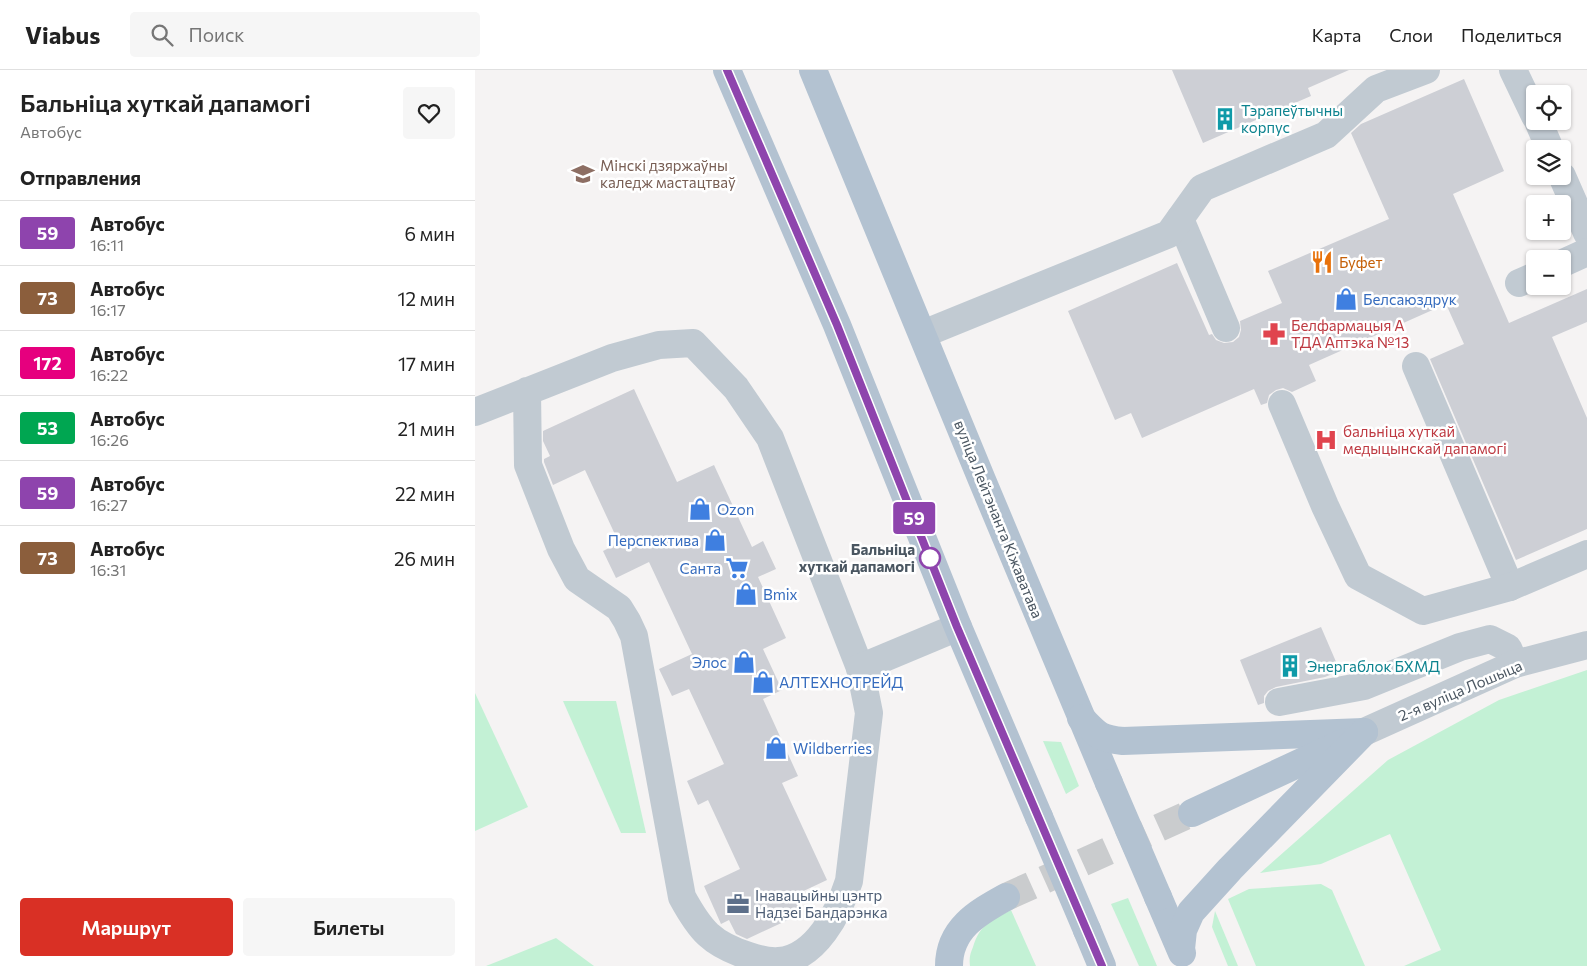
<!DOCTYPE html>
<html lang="ru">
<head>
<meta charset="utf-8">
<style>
  body { margin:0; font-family:Commissioner,sans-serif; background:#f6f6f6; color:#222; height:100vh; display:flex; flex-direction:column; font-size:19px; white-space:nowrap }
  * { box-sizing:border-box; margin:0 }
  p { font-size:16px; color:#767676 }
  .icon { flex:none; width:28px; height:28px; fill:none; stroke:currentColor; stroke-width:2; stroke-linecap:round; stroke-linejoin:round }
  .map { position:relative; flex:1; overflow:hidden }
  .drawer { display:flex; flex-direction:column; background:#fff; width:475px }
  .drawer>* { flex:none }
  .badge { padding:0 10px; border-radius:4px; font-size:18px; line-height:32px }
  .controls { position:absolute; left:1051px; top:15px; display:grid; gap:10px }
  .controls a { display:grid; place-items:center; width:45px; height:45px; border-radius:5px; background:#fff; box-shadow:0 1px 4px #0004; font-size:25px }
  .map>.badge { position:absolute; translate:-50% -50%; box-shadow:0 0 0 2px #fff }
  h2 { padding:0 20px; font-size:19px; line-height:45px }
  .round { display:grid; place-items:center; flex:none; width:52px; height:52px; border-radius:5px; background:#f6f6f6 }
  .headline { display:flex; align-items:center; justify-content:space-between; height:85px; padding:0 20px }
  h1 { font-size:24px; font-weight:600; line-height:38px }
  .cta { display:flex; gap:10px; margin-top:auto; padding:10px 20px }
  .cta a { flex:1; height:58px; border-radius:5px; background:#d93025; color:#fff; font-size:20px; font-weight:600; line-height:58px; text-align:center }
  .cta a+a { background:#f6f6f6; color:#222 }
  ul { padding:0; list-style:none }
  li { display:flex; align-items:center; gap:15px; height:65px; padding:0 20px; border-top:1px solid #e0e0e0 }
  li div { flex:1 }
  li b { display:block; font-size:19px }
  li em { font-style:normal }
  li .badge { min-width:55px; font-weight:700; text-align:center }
  header { display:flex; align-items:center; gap:30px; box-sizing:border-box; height:70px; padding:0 25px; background:#fff; border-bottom:1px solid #e0e0e0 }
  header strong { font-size:24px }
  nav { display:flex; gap:28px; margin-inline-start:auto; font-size:18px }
  .search { width:350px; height:45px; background:#f6f6f6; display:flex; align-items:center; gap:12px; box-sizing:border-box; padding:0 18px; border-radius:5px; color:#767676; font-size:19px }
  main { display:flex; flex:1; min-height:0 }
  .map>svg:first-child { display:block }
  .green { fill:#c3f1d5 }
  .building { fill:#cdcfd5 }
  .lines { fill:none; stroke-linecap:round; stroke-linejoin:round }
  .major-tunnel { stroke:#caccce; stroke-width:28; stroke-dasharray:28 14; stroke-linecap:butt }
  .minor { stroke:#c1cad2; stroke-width:28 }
  .major { stroke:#b3c2d1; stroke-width:28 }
  .major-bridge { stroke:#b3c2d1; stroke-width:28 }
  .line-casing { stroke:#fff; stroke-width:11 }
  .line { stroke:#8e44ad; stroke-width:8 }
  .stop-dot { fill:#fff; stroke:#8e44ad; stroke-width:2.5 }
  .labels { text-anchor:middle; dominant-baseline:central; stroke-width:5; stroke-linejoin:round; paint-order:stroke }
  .culture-label { font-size:15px; fill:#0d838f; stroke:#fff; text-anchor:start }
  .education-label { font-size:15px; fill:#785e54; stroke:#fff; text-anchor:start }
  .food-label { font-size:15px; fill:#c56008; stroke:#fff; text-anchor:start }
  .shop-label { font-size:15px; fill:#366cbe; stroke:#fff; text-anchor:start }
  .health-label { font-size:15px; fill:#be3a42; stroke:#fff; text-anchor:start }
  .street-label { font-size:15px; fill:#4a5661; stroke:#fff }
  .stop-label { font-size:15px; font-weight:bold; fill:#4a5661; stroke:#fff; text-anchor:end }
  .service-label { font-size:15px; fill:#4e5e75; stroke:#fff; text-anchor:start }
</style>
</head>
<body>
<header>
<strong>Viabus</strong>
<div class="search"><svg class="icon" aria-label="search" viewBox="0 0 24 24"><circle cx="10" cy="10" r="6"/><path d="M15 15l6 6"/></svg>Поиск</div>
<nav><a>Карта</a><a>Слои</a><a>Поделиться</a></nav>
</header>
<main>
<section class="drawer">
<div class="headline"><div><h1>Бальніца хуткай дапамогі</h1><p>Автобус</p></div><a class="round"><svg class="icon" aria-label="heart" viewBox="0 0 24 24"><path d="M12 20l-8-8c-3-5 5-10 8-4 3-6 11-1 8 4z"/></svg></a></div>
<h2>Отправления</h2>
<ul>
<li><span class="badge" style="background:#8e44ad;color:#fff">59</span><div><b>Автобус</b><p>16:11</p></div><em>6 мин</em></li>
<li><span class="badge" style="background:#8b5e3c;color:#fff">73</span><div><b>Автобус</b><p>16:17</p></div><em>12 мин</em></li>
<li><span class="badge" style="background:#e6007e;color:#fff">172</span><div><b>Автобус</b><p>16:22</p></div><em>17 мин</em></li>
<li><span class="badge" style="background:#00a651;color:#fff">53</span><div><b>Автобус</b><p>16:26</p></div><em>21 мин</em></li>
<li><span class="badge" style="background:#8e44ad;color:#fff">59</span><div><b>Автобус</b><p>16:27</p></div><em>22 мин</em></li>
<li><span class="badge" style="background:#8b5e3c;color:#fff">73</span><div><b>Автобус</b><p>16:31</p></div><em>26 мин</em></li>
</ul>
<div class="cta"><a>Маршрут</a><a>Билеты</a></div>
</section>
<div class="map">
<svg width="1112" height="896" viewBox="0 0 1112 896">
  <rect width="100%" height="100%" fill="#f5f3f3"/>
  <g class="green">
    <path d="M1112 600V896H929L966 880 915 764 846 794 785 803 913 690 1024 630Z"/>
    <path d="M0 623 53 737 0 761Z"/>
    <path d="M88 631H141L171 763H146Z"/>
    <path d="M568 671 586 672 604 716 591 724Z"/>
    <path d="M846 814 857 820 890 896H781L753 829 774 819Z"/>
    <path d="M653 828 682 896H664L636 834Z"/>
    <path d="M536 840 561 896H495C494 888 495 884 498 877 505 854 516 851 536 840Z"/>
    <path d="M740 841 763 896H753L737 857Z"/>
    <path d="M81 868 119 896H11Z"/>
  </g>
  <g class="building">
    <path d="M697 0H874L833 18 836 26 728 73Z"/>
    <path d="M989 9 1029 101 978 124 1034 253 1112 219V252L1077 267 1112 348V459L1041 490 955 289 989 274 971 234 834 295 841 311 817 322 808 318 801 320 794 325 792 333 786 335 779 319 667 368 656 343 640 350 593 241 702 193 734 265 737 264 741 270 749 273 758 272 764 267 766 260 765 251 807 233 793 201 914 149 876 63 886 54Z"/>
    <path d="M159 319 202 412 239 395 277 477 288 471 301 499 283 507 311 568 288 579 307 620 288 629 323 706 307 713 352 810 320 825 328 843 272 869 261 864 254 850 246 854 229 816 265 799 233 730 223 735 212 711 249 694 214 619 197 626 184 599 217 584 174 492 141 508 128 481 144 473 110 400 78 415 69 392V389L75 386 68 371V361Z"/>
    <path d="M846 557 865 601 850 607 801 617 793 621 789 626V633L783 635 765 590Z"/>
  </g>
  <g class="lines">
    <path class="major-tunnel" d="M531 827 717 743"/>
    <g class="minor">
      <path d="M1038 0 1060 46"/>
      <path d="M1063 51 1075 79"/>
      <path d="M1087 106 1112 163"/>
      <path d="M705 149 751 258"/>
      <path d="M1088 193 1112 182"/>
      <path d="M1044 213 1060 206"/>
      <path d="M448 264 694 164 727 118 851 65 901 19 951 0"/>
      <path d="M941 296 1035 517"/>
      <path d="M807 334 850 436 883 506 948 541 1035 517 1112 484"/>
      <path d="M0 342 137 288 184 275 218 273 261 318 295 368 385 598 394 643 374 811C364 842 341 888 304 891 294 892 283 889 274 886 236 874 225 860 207 827L159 566 152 551 144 538 102 509 86 479 53 395 52 321"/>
      <path d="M385 598 483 557"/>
      <path d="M804 632 889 616 985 577 1015 569 1033 578 1040 594"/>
      <path d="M889 662 1040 594 1112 575"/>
    </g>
    <g class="major">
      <path d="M252 0 362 255 483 557 564 747"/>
      <path d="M338 0 507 410 634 713"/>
      <path d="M606 648C623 665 623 668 648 671L889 662"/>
      <path d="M717 743 870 672"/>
      <path d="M683 827 707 883"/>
      <path d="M612 860 627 896"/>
      <path d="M706 879 708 860 716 842 755 799 889 662"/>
      <path d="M474 896C474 859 502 843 531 827"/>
    </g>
    <g class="major-bridge">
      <path d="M634 713 683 827"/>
      <path d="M564 747 612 860"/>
    </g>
  </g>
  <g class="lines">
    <defs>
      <path id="line" d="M252 0 362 255 482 557 627 896"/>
    </defs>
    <use href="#line" class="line-casing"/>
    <use href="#line" class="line"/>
  </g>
  <defs>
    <symbol id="building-bare" viewBox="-9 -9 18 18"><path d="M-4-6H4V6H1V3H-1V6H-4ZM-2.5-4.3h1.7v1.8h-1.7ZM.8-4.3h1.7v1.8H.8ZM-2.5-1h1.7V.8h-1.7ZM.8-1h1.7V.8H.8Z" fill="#0f9aa8" stroke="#fff" stroke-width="2.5" paint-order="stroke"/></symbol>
    <symbol id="university-bare" viewBox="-9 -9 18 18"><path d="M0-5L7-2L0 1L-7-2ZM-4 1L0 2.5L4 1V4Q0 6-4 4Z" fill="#8d6e63" stroke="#fff" stroke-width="2.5" paint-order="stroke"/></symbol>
    <symbol id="restaurant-bare" viewBox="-9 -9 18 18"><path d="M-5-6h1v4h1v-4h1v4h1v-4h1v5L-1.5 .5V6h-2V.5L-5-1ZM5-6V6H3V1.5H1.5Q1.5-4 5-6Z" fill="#e8710a" stroke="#fff" stroke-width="2.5" paint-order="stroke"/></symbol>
    <symbol id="shop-bare" viewBox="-9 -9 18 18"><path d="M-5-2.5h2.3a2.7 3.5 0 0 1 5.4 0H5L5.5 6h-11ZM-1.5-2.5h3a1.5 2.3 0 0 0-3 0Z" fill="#3f7fe0" stroke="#fff" stroke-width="2.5" paint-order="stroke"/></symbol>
    <symbol id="pharmacy-bare" viewBox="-9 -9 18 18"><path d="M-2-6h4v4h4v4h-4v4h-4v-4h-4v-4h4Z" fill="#e0444e" stroke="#fff" stroke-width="2.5" paint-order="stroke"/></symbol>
    <symbol id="hospital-bare" viewBox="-9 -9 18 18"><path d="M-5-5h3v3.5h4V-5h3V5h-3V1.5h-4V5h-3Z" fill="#e0444e" stroke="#fff" stroke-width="2.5" paint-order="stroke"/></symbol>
    <symbol id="supermarket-bare" viewBox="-9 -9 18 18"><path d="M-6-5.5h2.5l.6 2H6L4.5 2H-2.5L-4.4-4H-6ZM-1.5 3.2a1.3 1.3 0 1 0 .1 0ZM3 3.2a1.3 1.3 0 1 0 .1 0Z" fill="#3f7fe0" stroke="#fff" stroke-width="2.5" paint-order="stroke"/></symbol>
    <symbol id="office-bare" viewBox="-9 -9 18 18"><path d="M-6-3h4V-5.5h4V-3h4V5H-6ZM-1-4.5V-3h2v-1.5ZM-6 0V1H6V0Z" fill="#5c6f8a" stroke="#fff" stroke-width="2.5" paint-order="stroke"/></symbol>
  </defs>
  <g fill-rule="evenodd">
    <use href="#building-bare" x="734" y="33" width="32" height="32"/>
    <use href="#university-bare" x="92" y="88" width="32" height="32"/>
    <use href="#restaurant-bare" x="831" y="176" width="32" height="32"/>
    <use href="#shop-bare" x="855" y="213" width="32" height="32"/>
    <use href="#pharmacy-bare" x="783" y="248" width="32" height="32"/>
    <use href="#hospital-bare" x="835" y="354" width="32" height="32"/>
    <use href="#shop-bare" x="209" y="423" width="32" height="32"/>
    <use href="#shop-bare" x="224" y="454" width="32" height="32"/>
    <use href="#supermarket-bare" x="246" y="482" width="32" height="32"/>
    <use href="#shop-bare" x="255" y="508" width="32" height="32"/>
    <use href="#shop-bare" x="253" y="576" width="32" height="32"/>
    <use href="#building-bare" x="799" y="580" width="32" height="32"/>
    <use href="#shop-bare" x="272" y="596" width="32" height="32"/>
    <use href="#shop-bare" x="285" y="662" width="32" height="32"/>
    <use href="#office-bare" x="247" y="818" width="32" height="32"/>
  </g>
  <circle class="stop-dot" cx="455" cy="488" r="10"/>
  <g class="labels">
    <g class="culture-label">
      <text x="766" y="40">Тэрапеўтычны<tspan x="766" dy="17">корпус</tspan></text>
      <text x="832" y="596">Энергаблок БХМД</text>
    </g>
    <g class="education-label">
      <text x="125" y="95">Мінскі дзяржаўны<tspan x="125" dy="17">каледж мастацтваў</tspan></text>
    </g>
    <g class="food-label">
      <text x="864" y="192">Буфет</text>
    </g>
    <g class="shop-label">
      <text x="888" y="229">Белсаюздрук</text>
      <text x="242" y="439">Ozon</text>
      <text x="224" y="470" text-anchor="end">Перспектива</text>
      <text x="246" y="498" text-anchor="end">Санта</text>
      <text x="288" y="524">Bmix</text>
      <text x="252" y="592" text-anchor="end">Элос</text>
      <text x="304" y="612">АЛТЕХНОТРЕЙД</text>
      <text x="318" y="678">Wildberries</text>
    </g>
    <g class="health-label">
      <text x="816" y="255">Белфармацыя А<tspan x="816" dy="17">ТДА Аптэка №13</tspan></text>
      <text x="868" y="361">бальніца хуткай<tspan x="868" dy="17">медыцынскай дапамогі</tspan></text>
    </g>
    <g class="street-label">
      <text transform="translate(524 449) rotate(68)">вуліца Лейтэнанта Кіжаватава</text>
      <text transform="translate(985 620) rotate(-23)">2-я вуліца Лошыца</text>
    </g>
    <g class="stop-label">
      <text x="440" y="479">Бальніца<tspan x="440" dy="17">хуткай дапамогі</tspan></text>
    </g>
    <g class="service-label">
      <text x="280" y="825">Інавацыйны цэнтр<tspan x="280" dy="17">Надзеі Бандарэнка</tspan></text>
    </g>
  </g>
</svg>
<div class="controls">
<a><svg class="icon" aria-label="locate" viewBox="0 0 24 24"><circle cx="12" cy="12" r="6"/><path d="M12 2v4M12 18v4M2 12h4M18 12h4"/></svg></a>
<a><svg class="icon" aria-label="layers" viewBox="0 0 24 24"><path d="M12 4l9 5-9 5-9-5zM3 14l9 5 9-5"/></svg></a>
<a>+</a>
<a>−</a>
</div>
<b class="badge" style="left:439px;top:448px;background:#8e44ad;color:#fff">59</b>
</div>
</main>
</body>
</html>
